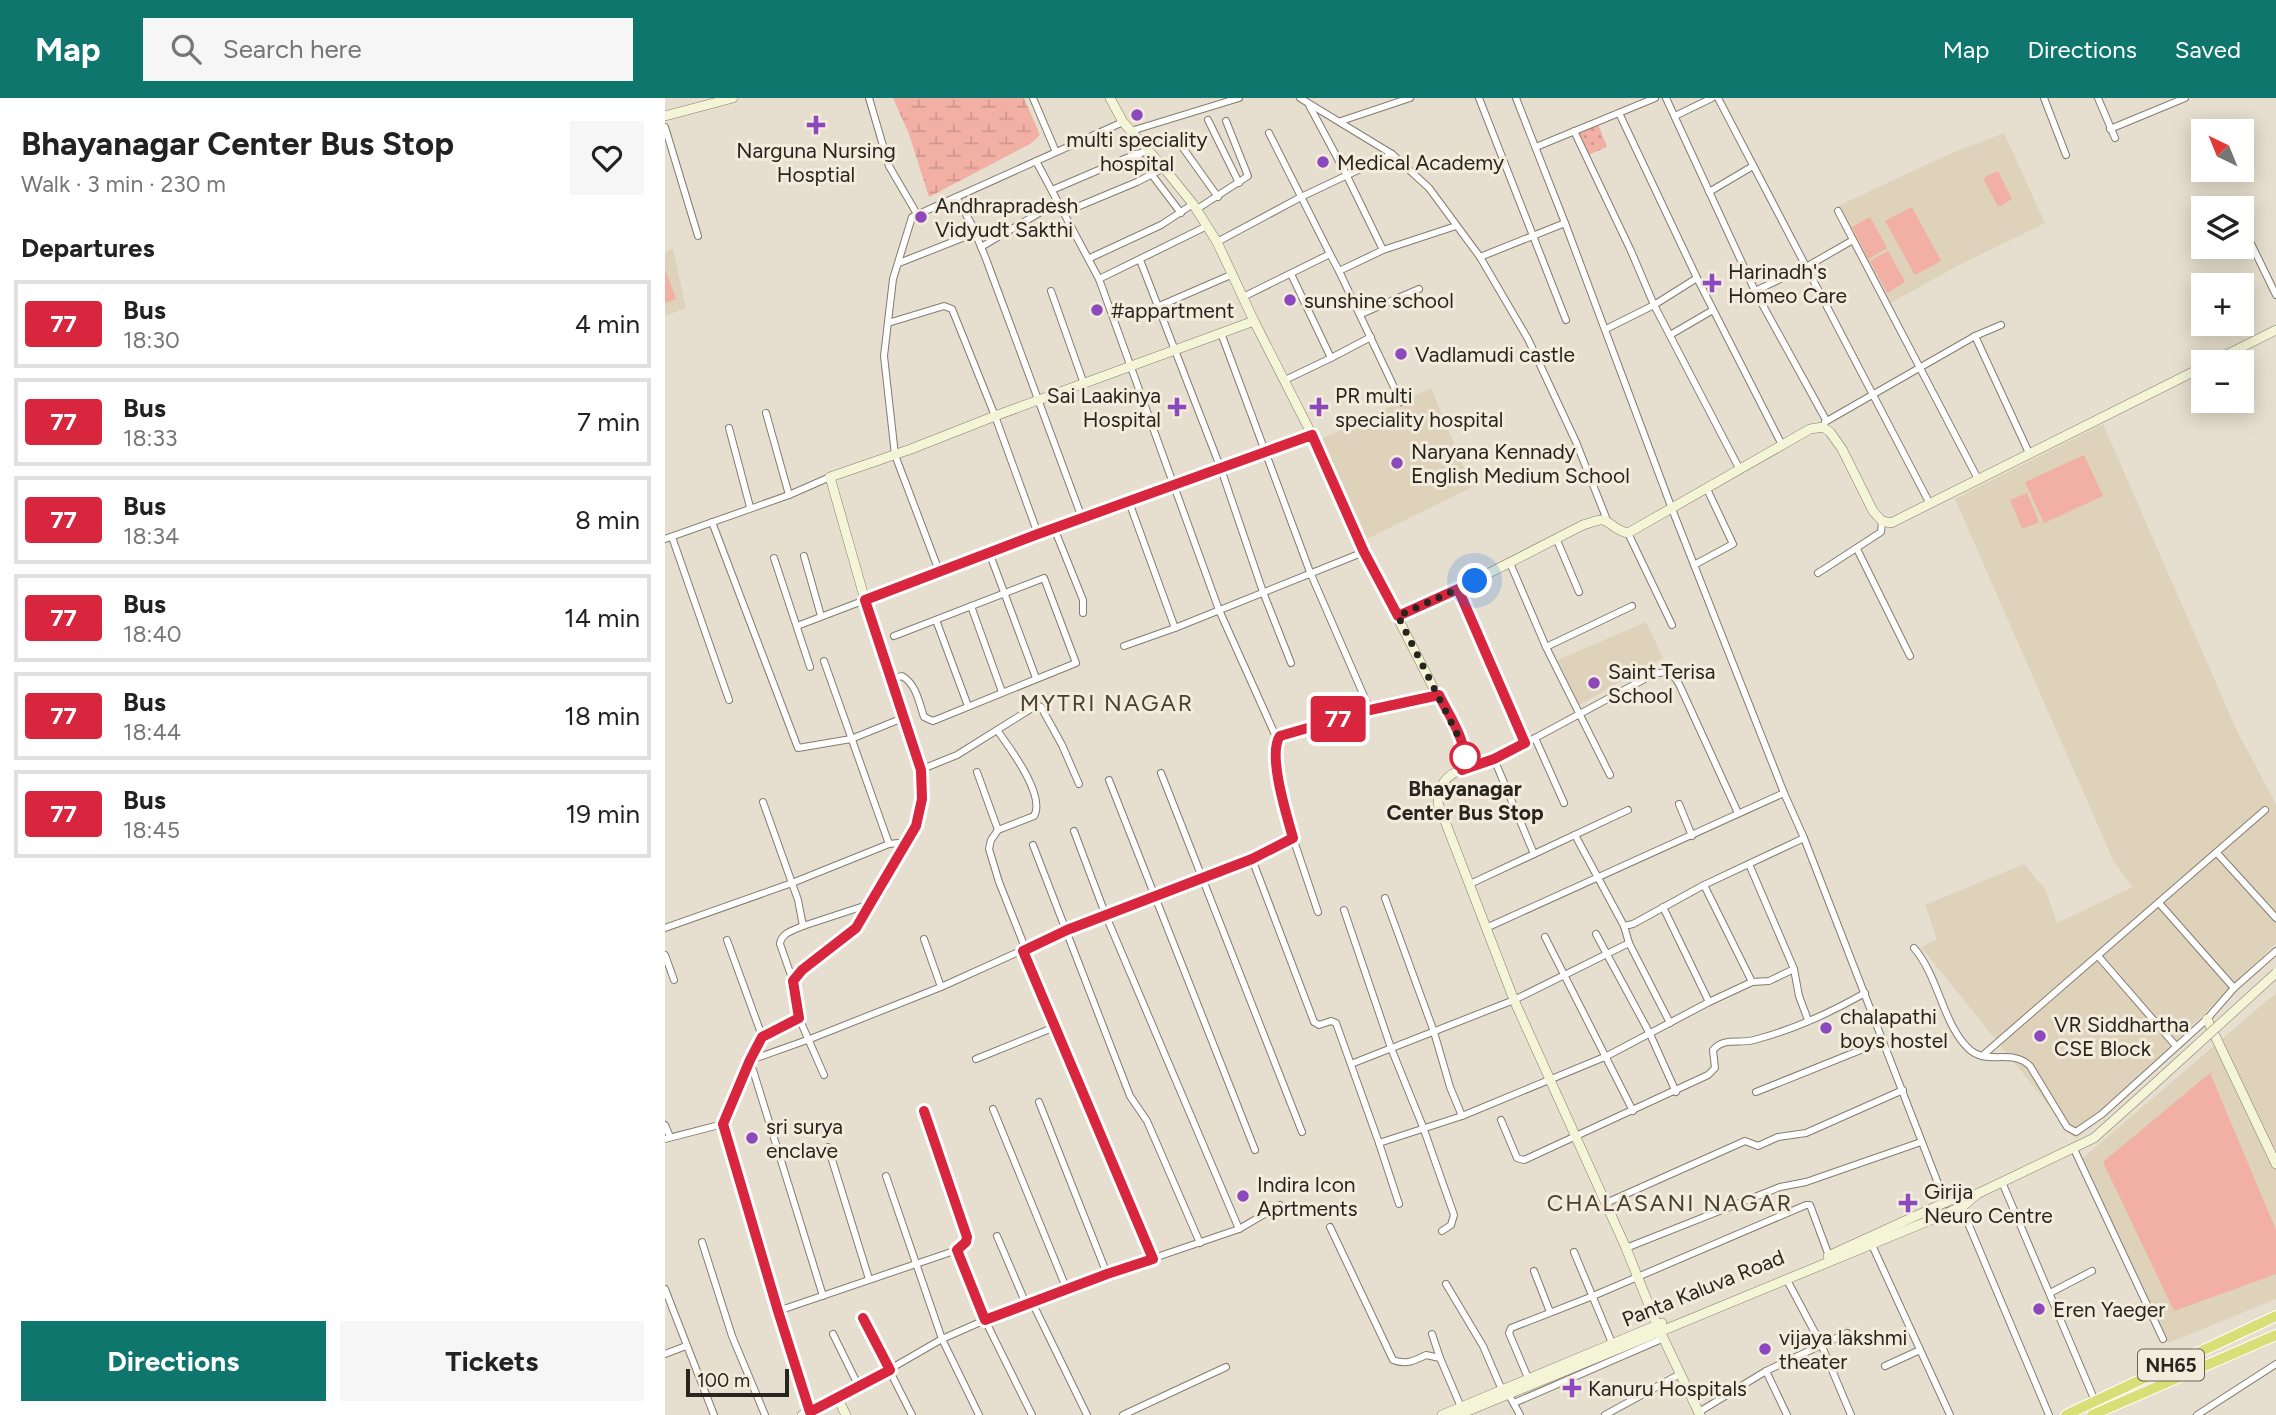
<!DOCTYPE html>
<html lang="en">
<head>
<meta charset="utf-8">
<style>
  body { margin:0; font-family:Figtree,sans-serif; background:#f6f6f6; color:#222; height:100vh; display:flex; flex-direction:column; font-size:26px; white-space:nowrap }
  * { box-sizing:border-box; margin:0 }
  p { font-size:23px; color:#767676 }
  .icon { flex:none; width:38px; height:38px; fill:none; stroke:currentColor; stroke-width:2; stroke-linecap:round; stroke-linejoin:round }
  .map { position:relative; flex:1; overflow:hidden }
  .drawer { display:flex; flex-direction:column; background:#fff; width:665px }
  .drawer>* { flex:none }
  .badge { padding:0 14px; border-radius:5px; font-size:24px; line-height:46px }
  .needle { width:46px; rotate:317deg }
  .tools { position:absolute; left:1526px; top:21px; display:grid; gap:14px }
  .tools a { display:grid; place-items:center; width:63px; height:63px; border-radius:0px; background:#fff; box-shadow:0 4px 18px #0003; font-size:35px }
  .scale { position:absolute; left:21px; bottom:18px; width:103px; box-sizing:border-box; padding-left:7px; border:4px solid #28251f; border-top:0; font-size:19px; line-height:24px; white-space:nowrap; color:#28251f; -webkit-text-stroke:5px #f3ebdb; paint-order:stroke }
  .you { position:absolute; width:35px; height:35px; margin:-18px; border:5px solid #fff; border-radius:50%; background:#1a73e8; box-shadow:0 0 0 10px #1a73e833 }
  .map>.badge { position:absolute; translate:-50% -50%; box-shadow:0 0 0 4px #fff }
  h2 { padding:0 21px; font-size:26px; line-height:63px }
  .round { display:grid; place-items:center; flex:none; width:74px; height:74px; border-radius:0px; background:#f6f6f6 }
  .overview { display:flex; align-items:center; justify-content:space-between; height:119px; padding:0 21px }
  h1 { font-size:33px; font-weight:700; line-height:52px }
  .action { display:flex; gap:14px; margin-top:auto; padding:14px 21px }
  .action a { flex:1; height:80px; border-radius:0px; background:#0f766e; color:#fff; font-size:28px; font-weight:700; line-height:80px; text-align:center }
  .action a+a { background:#f6f6f6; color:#222 }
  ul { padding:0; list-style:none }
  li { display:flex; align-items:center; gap:21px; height:88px; margin:0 14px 10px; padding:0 7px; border:4px solid #e0e0e0; border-radius:0px }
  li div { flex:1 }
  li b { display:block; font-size:26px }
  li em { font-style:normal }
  li .badge { min-width:77px; font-weight:700; text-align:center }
  header { display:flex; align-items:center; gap:42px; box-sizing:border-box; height:98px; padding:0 35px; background:#0f766e; color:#fff }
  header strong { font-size:33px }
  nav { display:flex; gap:38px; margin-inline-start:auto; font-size:24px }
  .search { width:490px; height:63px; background:#f6f6f6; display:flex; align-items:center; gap:18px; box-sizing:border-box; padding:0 24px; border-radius:0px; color:#767676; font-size:26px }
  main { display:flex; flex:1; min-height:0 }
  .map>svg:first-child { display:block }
  .built { fill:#ded2bb }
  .grass { fill:url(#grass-dots) }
  .wetland { fill:url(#wetland-marsh) }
  .pitch { fill:#f2afa4 }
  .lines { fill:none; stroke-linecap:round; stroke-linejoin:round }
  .street-casing { stroke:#847c6e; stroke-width:8 }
  .secondary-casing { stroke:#847c6e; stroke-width:10 }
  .highway-casing { stroke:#fff; stroke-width:12 }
  .street { stroke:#fff; stroke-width:6 }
  .secondary { stroke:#f4f5d6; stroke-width:9 }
  .highway { stroke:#dade77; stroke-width:10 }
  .secondary-bridge-casing { stroke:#847c6e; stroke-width:10; stroke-linecap:butt }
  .secondary-bridge { stroke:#f4f5d6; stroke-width:9 }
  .line-casing { stroke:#fff; stroke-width:16 }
  .line { stroke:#d7263d; stroke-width:10 }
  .walk { stroke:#28251f; stroke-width:7; stroke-dasharray:0 12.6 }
  .poi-dot { fill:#8c49be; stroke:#f3ebdb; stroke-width:2.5 }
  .stop-dot { fill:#fff; stroke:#d7263d; stroke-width:3.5 }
  .labels { text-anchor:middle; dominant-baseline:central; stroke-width:6; stroke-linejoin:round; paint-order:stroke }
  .shield { fill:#f3ebdb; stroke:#656057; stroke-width:2 }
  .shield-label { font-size:19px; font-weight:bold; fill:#28251f }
  .poi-label { font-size:21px; fill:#28251f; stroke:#f3ebdb; text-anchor:start }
  .stop-label { font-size:21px; font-weight:bold; fill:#28251f; stroke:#f3ebdb }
  .street-label { font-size:21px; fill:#28251f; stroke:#f3ebdb }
  .neighbourhood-label { font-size:23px; letter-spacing:2px; fill:#474033; stroke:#f3ebdb }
</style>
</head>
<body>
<header>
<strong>Map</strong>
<div class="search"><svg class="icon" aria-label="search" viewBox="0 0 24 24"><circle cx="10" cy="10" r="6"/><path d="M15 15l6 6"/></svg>Search here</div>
<nav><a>Map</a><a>Directions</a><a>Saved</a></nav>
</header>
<main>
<section class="drawer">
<div class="overview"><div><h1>Bhayanagar Center Bus Stop</h1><p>Walk · 3 min · 230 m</p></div><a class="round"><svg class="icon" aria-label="heart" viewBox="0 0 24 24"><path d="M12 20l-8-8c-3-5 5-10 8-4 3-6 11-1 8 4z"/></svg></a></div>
<h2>Departures</h2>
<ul>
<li><span class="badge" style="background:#d7263d;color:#fff">77</span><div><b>Bus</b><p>18:30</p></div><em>4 min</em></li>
<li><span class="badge" style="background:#d7263d;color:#fff">77</span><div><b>Bus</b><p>18:33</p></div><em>7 min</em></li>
<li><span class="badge" style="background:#d7263d;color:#fff">77</span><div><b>Bus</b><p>18:34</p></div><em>8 min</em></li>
<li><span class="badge" style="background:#d7263d;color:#fff">77</span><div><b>Bus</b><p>18:40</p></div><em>14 min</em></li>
<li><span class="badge" style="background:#d7263d;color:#fff">77</span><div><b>Bus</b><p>18:44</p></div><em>18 min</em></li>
<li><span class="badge" style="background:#d7263d;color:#fff">77</span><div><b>Bus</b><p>18:45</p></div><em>19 min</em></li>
</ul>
<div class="action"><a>Directions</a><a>Tickets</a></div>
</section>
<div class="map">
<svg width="1611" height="1317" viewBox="0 0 1611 1317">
  <defs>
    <pattern id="grass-dots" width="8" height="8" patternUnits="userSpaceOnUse" patternTransform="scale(1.75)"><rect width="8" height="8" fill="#f2afa4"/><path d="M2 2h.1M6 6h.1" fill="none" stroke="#d0968d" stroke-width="1.8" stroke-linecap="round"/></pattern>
    <pattern id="wetland-marsh" width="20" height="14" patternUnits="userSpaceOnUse" patternTransform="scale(1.75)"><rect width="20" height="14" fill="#f2afa4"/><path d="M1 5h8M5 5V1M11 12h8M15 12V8" fill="none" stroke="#d0968d"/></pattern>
  </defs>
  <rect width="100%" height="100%" fill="#e6dece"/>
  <g class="built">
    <path d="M1339 35 1380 125 1292 168 1224 206 1173 108 1280 58Z"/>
    <path d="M8 151 21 210 0 218V154Z"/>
    <path d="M766 290 807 389 700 442 656 341Z"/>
    <path d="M1438 326 1572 633 1611 706V845L1411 1041 1256 849 1272 841 1260 807 1359 766 1380 791 1392 825 1468 789 1449 764 1290 401Z"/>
    <path d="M981 524 998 560 914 607 893 562Z"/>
    <path d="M1611 895V1201L1503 1245 1418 1060Z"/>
  </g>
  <path class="grass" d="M933 26 942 49 921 58 912 37 913 33Z"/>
  <path class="wetland" d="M228 0H359L375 37 365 46 264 99 244 36Z"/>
  <g class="pitch">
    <path d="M1333 73 1347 101 1333 109 1318 80Z"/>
    <path d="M1247 109 1276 163 1250 177 1220 123Z"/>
    <path d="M1205 119 1222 150 1203 161 1187 129Z"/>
    <path d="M1223 153 1240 184 1222 195 1205 163Z"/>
    <path d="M0 171 11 201 0 205Z"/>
    <path d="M1419 357 1438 398 1379 425 1360 384Z"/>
    <path d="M1362 395 1374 424 1357 431 1345 402Z"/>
    <path d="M1545 975 1611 1132V1176L1509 1213 1438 1064Z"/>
  </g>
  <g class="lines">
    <defs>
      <g id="street">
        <path d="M204 0 224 68 252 116"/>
        <path d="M368 0 391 54"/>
        <path d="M635 0 727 56 764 90 815 159 863 241 911 344 942 422"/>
        <path d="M814 0 901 222"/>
        <path d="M1001 0 1090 193 1161 322"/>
        <path d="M1053 0 1265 406"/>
        <path d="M1379 0 1401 57"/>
        <path d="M1433 0 1450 40"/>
        <path d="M644 7 681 76 718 152"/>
        <path d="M954 15 1032 180 1117 347"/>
        <path d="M1010 18 1047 0"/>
        <path d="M543 22 574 85"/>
        <path d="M676 23 745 0"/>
        <path d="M0 29 33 138"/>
        <path d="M1445 31 1520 0"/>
        <path d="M466 33 574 0"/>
        <path d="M909 33 966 153 989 207 1075 372"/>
        <path d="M604 35 665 156"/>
        <path d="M513 43 553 99"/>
        <path d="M871 49 990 0"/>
        <path d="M471 56 516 115"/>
        <path d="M371 63 434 181 542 128"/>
        <path d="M387 92 471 56 485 53"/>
        <path d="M1044 94 1088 68"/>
        <path d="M291 99 307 127 321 161 417 420"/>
        <path d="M532 111 583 78 561 23"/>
        <path d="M1173 113 1313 381"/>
        <path d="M400 114 472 84 499 70"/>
        <path d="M900 125 1007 411 1119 695"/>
        <path d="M1577 127 1611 197"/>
        <path d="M552 144 636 99 727 56"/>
        <path d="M316 149 393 104"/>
        <path d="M815 159 900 125 851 0"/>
        <path d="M425 160 496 127 528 106"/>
        <path d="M475 162 556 371 598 494 626 565"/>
        <path d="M234 165 310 135"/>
        <path d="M674 173 736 304"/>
        <path d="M434 181 554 512 612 641"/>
        <path d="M386 193 419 286"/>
        <path d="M1090 193 1141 169 1188 142"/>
        <path d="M578 199 665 156 674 173 718 152 791 128"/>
        <path d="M492 209 568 176"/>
        <path d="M696 216 754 191"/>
        <path d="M223 225 279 208 287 211 330 318 373 436"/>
        <path d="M941 231 989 207 1032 180"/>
        <path d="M556 235 645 474 705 612"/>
        <path d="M1005 237 1048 212"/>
        <path d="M1310 238 1364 355"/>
        <path d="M666 260 706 239"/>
        <path d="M620 282 666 260 626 176"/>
        <path d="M101 315 124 397"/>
        <path d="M1160 324 1310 238 1336 227"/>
        <path d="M64 330 85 409"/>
        <path d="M464 404 510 530"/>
        <path d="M47 424 133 650 186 641 238 620"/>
        <path d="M389 430 418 502V515"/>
        <path d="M963 435 1007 527"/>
        <path d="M7 439 64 602"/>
        <path d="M891 440 914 494"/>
        <path d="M0 441 124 397 165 379"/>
        <path d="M1192 451 1245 558"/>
        <path d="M324 454 371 580"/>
        <path d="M139 458 156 518"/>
        <path d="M109 460 145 569"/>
        <path d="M845 465 881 549 945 677"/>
        <path d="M1029 467 1068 446 1042 391"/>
        <path d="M274 473 230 357 219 258 228 181 247 119 458 24"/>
        <path d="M1153 475 1216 434 1217 423"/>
        <path d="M793 491 860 645"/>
        <path d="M306 508 337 594"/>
        <path d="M271 522 303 608"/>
        <path d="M132 528 373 436 647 337"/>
        <path d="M459 548 510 530 699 454"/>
        <path d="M881 549 967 508"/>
        <path d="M159 563 224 746"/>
        <path d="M226 581 237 578C251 586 254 604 259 619L268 623 411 565 379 480 229 538"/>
        <path d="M332 632C345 650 381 698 369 718L333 732 326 742 324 751 334 784 361 852"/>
        <path d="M870 640 899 705"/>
        <path d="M829 661 869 756"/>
        <path d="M255 672 292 657 372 607 376 609 397 647 414 686"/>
        <path d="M797 672 829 661 870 640 987 577C1001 572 1006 573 1014 586L1073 715"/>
        <path d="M312 674 333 732"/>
        <path d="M496 675 637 1034"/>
        <path d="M444 682 590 1052"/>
        <path d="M98 704 133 802 138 828C129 832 116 835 115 846L128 883"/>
        <path d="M1014 706 1027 738"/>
        <path d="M409 733 441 818 574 1131"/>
        <path d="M628 740 653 814"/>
        <path d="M368 747 465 998 482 1023 535 1145"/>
        <path d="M1552 755 1611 820"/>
        <path d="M587 761 649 924 654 927 666 923 671 925 714 1045 797 1018 942 958 1044 904 1087 884"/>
        <path d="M1084 766 1129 871 1134 898 1143 922"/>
        <path d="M805 786 963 712"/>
        <path d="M1039 787 1087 884 1104 883 1129 871"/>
        <path d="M720 800 769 934 785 989 797 1018"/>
        <path d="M1494 805 1569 890"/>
        <path d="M998 809 1044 904"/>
        <path d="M679 812 726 950 758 1029 789 1117 786 1127 777 1133"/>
        <path d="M138 828 205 806"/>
        <path d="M959 828 968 826 1039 787 1139 740"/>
        <path d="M0 830 127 785 224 746 243 744"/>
        <path d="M821 830 1119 695 1139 740 1281 1106"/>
        <path d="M931 836 985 936 1011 994"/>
        <path d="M880 839 968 1013"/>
        <path d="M259 841 276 889"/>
        <path d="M62 842 97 938"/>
        <path d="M964 845 1005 925"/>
        <path d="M1249 850C1274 879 1278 927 1304 951 1322 968 1347 950 1365 968L1402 1029 1411 1034 1437 1016 1542 921 1569 890 1611 853"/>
        <path d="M358 853 488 1161"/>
        <path d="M0 857 9 882"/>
        <path d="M1433 858 1511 948"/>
        <path d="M134 920 159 977"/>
        <path d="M1317 958 1600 712"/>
        <path d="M311 961 390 929"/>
        <path d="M86 962 145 941 276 889 402 832 587 761 628 740C622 718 602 656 615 638L705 612 774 597"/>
        <path d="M686 966 849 902 964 845 959 828 910 737"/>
        <path d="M83 968 88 972 158 1198"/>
        <path d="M1091 994 1218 943"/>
        <path d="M374 1004 442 1176"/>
        <path d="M328 1011 402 1192"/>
        <path d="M836 1022 852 1060 859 1062 1043 977 1050 970 1048 952C1059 939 1074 946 1089 942 1127 932 1165 915 1200 895"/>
        <path d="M0 1027 5 1039"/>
        <path d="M0 1041 58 1026"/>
        <path d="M714 1045 734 1106"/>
        <path d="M163 1049 204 1181"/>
        <path d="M1409 1051 1498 1241"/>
        <path d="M221 1078 277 1241 314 1317"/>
        <path d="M1337 1084 1430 1303"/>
        <path d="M1292 1099 1384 1317"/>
        <path d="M941 1105 1080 1043 1093 1048 1113 1039 1141 1035 1238 992"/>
        <path d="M665 1129 728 1262C741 1267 749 1263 761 1257L775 1260"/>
        <path d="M332 1138 361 1206"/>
        <path d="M37 1144 67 1238 100 1317"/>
        <path d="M1207 1147 1285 1317"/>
        <path d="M961 1150 1115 1089 1141 1084 1256 1044"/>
        <path d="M292 1152 320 1222 367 1317"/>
        <path d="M909 1154 947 1245"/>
        <path d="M869 1173 885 1214"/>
        <path d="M1122 1182 1156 1246 1186 1317"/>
        <path d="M781 1186 818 1248 837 1292"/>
        <path d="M0 1191 49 1317"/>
        <path d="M1385 1195 1427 1173"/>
        <path d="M367 1204 422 1317"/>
        <path d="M113 1213 292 1152 301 1144 302 1139 259 1013"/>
        <path d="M198 1220 247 1317"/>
        <path d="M168 1236 194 1289"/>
        <path d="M767 1236 775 1260 796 1309"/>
        <path d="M0 1256 21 1248"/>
        <path d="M1220 1268 1255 1252"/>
        <path d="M1101 1273 1122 1317"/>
        <path d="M863 1280 844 1235 846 1230 928 1198 1141 1107H1145L1164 1158"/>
        <path d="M844 1297 855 1317"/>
        <path d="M173 1301 277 1241 320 1222 442 1176 574 1131 615 1107"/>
        <path d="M849 1305 999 1240"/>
        <path d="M1034 1314 1101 1273 1182 1235"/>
        <path d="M458 1317 561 1269"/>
        <path d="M940 1317 1015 1276"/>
        <path d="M1532 1317 1611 1266"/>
      </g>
      <g id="secondary">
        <path d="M445 0 458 24 499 70 528 106 552 144 589 223 647 337 699 454 799 650 800 664 797 672C781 676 773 689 773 705L849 902 961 1150 992 1227 1035 1317"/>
        <path d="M0 18 68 0"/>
        <path d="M1547 264 1611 232"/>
        <path d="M733 518 793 491 918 427C923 426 931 422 936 422 943 421 950 433 963 435L1145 331 1158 329 1165 334 1177 351 1208 413 1217 423 1226 425 1538 269"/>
        <path d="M1542 921 1611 1066"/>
        <path d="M1163 1158 1292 1099 1312 1096"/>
        <path d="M145 1314 113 1213 58 1026 97 938 134 920 128 883C143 861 170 849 189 831 200 821 207 803 215 790 240 750 261 722 255 672L200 502 165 379 246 351 330 318 589 223"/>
        <path d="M137 1317 173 1301 181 1317"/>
        <path d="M777 1317 997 1225"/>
        <path d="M793 1317 1297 1109 1312 1096 1429 1040 1487 988"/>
      </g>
      <g id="highway">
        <path d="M1401 1317 1611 1218"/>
        <path d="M1427 1317 1611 1237"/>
      </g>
    </defs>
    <use href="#street" class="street-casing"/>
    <use href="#secondary" class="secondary-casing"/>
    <use href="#highway" class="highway-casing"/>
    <use href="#street" class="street"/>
    <use href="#secondary" class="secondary"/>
    <use href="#highway" class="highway"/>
    <defs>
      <path id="secondary-bridge" d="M1487 988 1611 875"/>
    </defs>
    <use href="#secondary-bridge" class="secondary-bridge-casing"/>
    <use href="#secondary-bridge" class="secondary-bridge"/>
  </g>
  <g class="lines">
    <defs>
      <path id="line" d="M198 1220 225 1272 145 1314 113 1213 58 1026 85 962 97 939 134 920 128 883 137 872 191 830 205 806 251 728 257 701 256 672 200 502 373 436 647 337 699 454 733 518 793 491 860 645 829 661 797 672C806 647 785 620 774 597L705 612 615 638C602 656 622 718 628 740L587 761 402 832 358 853 488 1161 442 1176 320 1222 292 1152 301 1144 302 1139 259 1013"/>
    </defs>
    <use href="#line" class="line-casing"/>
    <use href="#line" class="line"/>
    <path class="walk" d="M800 659 799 650 733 518 810 483"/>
  </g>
  <g class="poi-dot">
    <circle cx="472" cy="17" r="7"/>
    <path d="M147.5 16.5h7v7h7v7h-7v7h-7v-7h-7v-7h7z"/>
    <circle cx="658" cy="64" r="7"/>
    <circle cx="256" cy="119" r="7"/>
    <path d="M1043.5 174.5h7v7h7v7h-7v7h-7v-7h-7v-7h7z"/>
    <circle cx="625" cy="202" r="7"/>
    <circle cx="432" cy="212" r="7"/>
    <circle cx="736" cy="256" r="7"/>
    <path d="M508.5 298.5h7v7h7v7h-7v7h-7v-7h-7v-7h7z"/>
    <path d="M650.5 298.5h7v7h7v7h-7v7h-7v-7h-7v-7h7z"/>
    <circle cx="732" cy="365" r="7"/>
    <circle cx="929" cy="585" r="7"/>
    <circle cx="1161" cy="930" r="7"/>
    <circle cx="1375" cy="938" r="7"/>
    <circle cx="87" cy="1040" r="7"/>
    <circle cx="578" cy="1098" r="7"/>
    <path d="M1239.5 1094.5h7v7h7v7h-7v7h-7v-7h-7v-7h7z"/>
    <circle cx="1374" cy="1211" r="7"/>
    <circle cx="1100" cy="1251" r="7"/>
    <path d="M903.5 1279.5h7v7h7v7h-7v7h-7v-7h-7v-7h7z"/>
  </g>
  <circle class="stop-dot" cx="800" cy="659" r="14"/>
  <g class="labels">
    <rect class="shield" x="1473" y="1251.5" width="66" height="31" rx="5"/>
    <g class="shield-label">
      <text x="1506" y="1267">NH65</text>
    </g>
    <g class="poi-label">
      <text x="472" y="41" text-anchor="middle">multi speciality<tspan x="472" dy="24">hospital</tspan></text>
      <text x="151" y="52" text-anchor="middle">Narguna Nursing<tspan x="151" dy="24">Hosptial</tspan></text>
      <text x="672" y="64">Medical Academy</text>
      <text x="270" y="107">Andhrapradesh<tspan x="270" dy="24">Vidyudt Sakthi</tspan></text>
      <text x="1063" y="173">Harinadh's<tspan x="1063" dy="24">Homeo Care</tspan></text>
      <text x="639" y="202">sunshine school</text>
      <text x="446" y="212">#appartment</text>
      <text x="750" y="256">Vadlamudi castle</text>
      <text x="496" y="297" text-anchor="end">Sai Laakinya<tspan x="496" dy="24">Hospital</tspan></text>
      <text x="670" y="297">PR multi<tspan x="670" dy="24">speciality hospital</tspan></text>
      <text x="746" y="353">Naryana Kennady<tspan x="746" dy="24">English Medium School</tspan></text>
      <text x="943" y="573">Saint Terisa<tspan x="943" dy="24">School</tspan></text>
      <text x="1175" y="918">chalapathi<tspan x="1175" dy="24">boys hostel</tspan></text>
      <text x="1389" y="926">VR Siddhartha<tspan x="1389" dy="24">CSE Block</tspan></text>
      <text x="101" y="1028">sri surya<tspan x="101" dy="24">enclave</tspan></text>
      <text x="592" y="1086">Indira Icon<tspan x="592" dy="24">Aprtments</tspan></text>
      <text x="1259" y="1093">Girija<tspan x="1259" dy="24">Neuro Centre</tspan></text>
      <text x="1388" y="1211">Eren Yaeger</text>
      <text x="1114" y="1239">vijaya lakshmi<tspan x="1114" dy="24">theater</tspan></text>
      <text x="923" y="1290">Kanuru Hospitals</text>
    </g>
    <g class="stop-label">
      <text x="800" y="690">Bhayanagar<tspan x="800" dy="24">Center Bus Stop</tspan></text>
    </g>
    <g class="street-label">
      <text transform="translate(1038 1190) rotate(-22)">Panta Kaluva Road</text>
    </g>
    <g class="neighbourhood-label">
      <text x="442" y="605">MYTRI NAGAR</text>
      <text x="1005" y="1105">CHALASANI NAGAR</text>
    </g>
  </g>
</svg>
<div class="tools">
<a><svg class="needle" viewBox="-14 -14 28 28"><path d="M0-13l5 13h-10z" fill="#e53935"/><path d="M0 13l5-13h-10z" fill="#767676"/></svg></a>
<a><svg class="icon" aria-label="layers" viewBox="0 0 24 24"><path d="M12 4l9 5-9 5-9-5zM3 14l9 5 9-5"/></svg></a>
<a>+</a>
<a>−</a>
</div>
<div class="scale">100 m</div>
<div class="you" style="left:810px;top:483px"></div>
<b class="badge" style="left:673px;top:621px;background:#d7263d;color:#fff">77</b>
</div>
</main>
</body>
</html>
